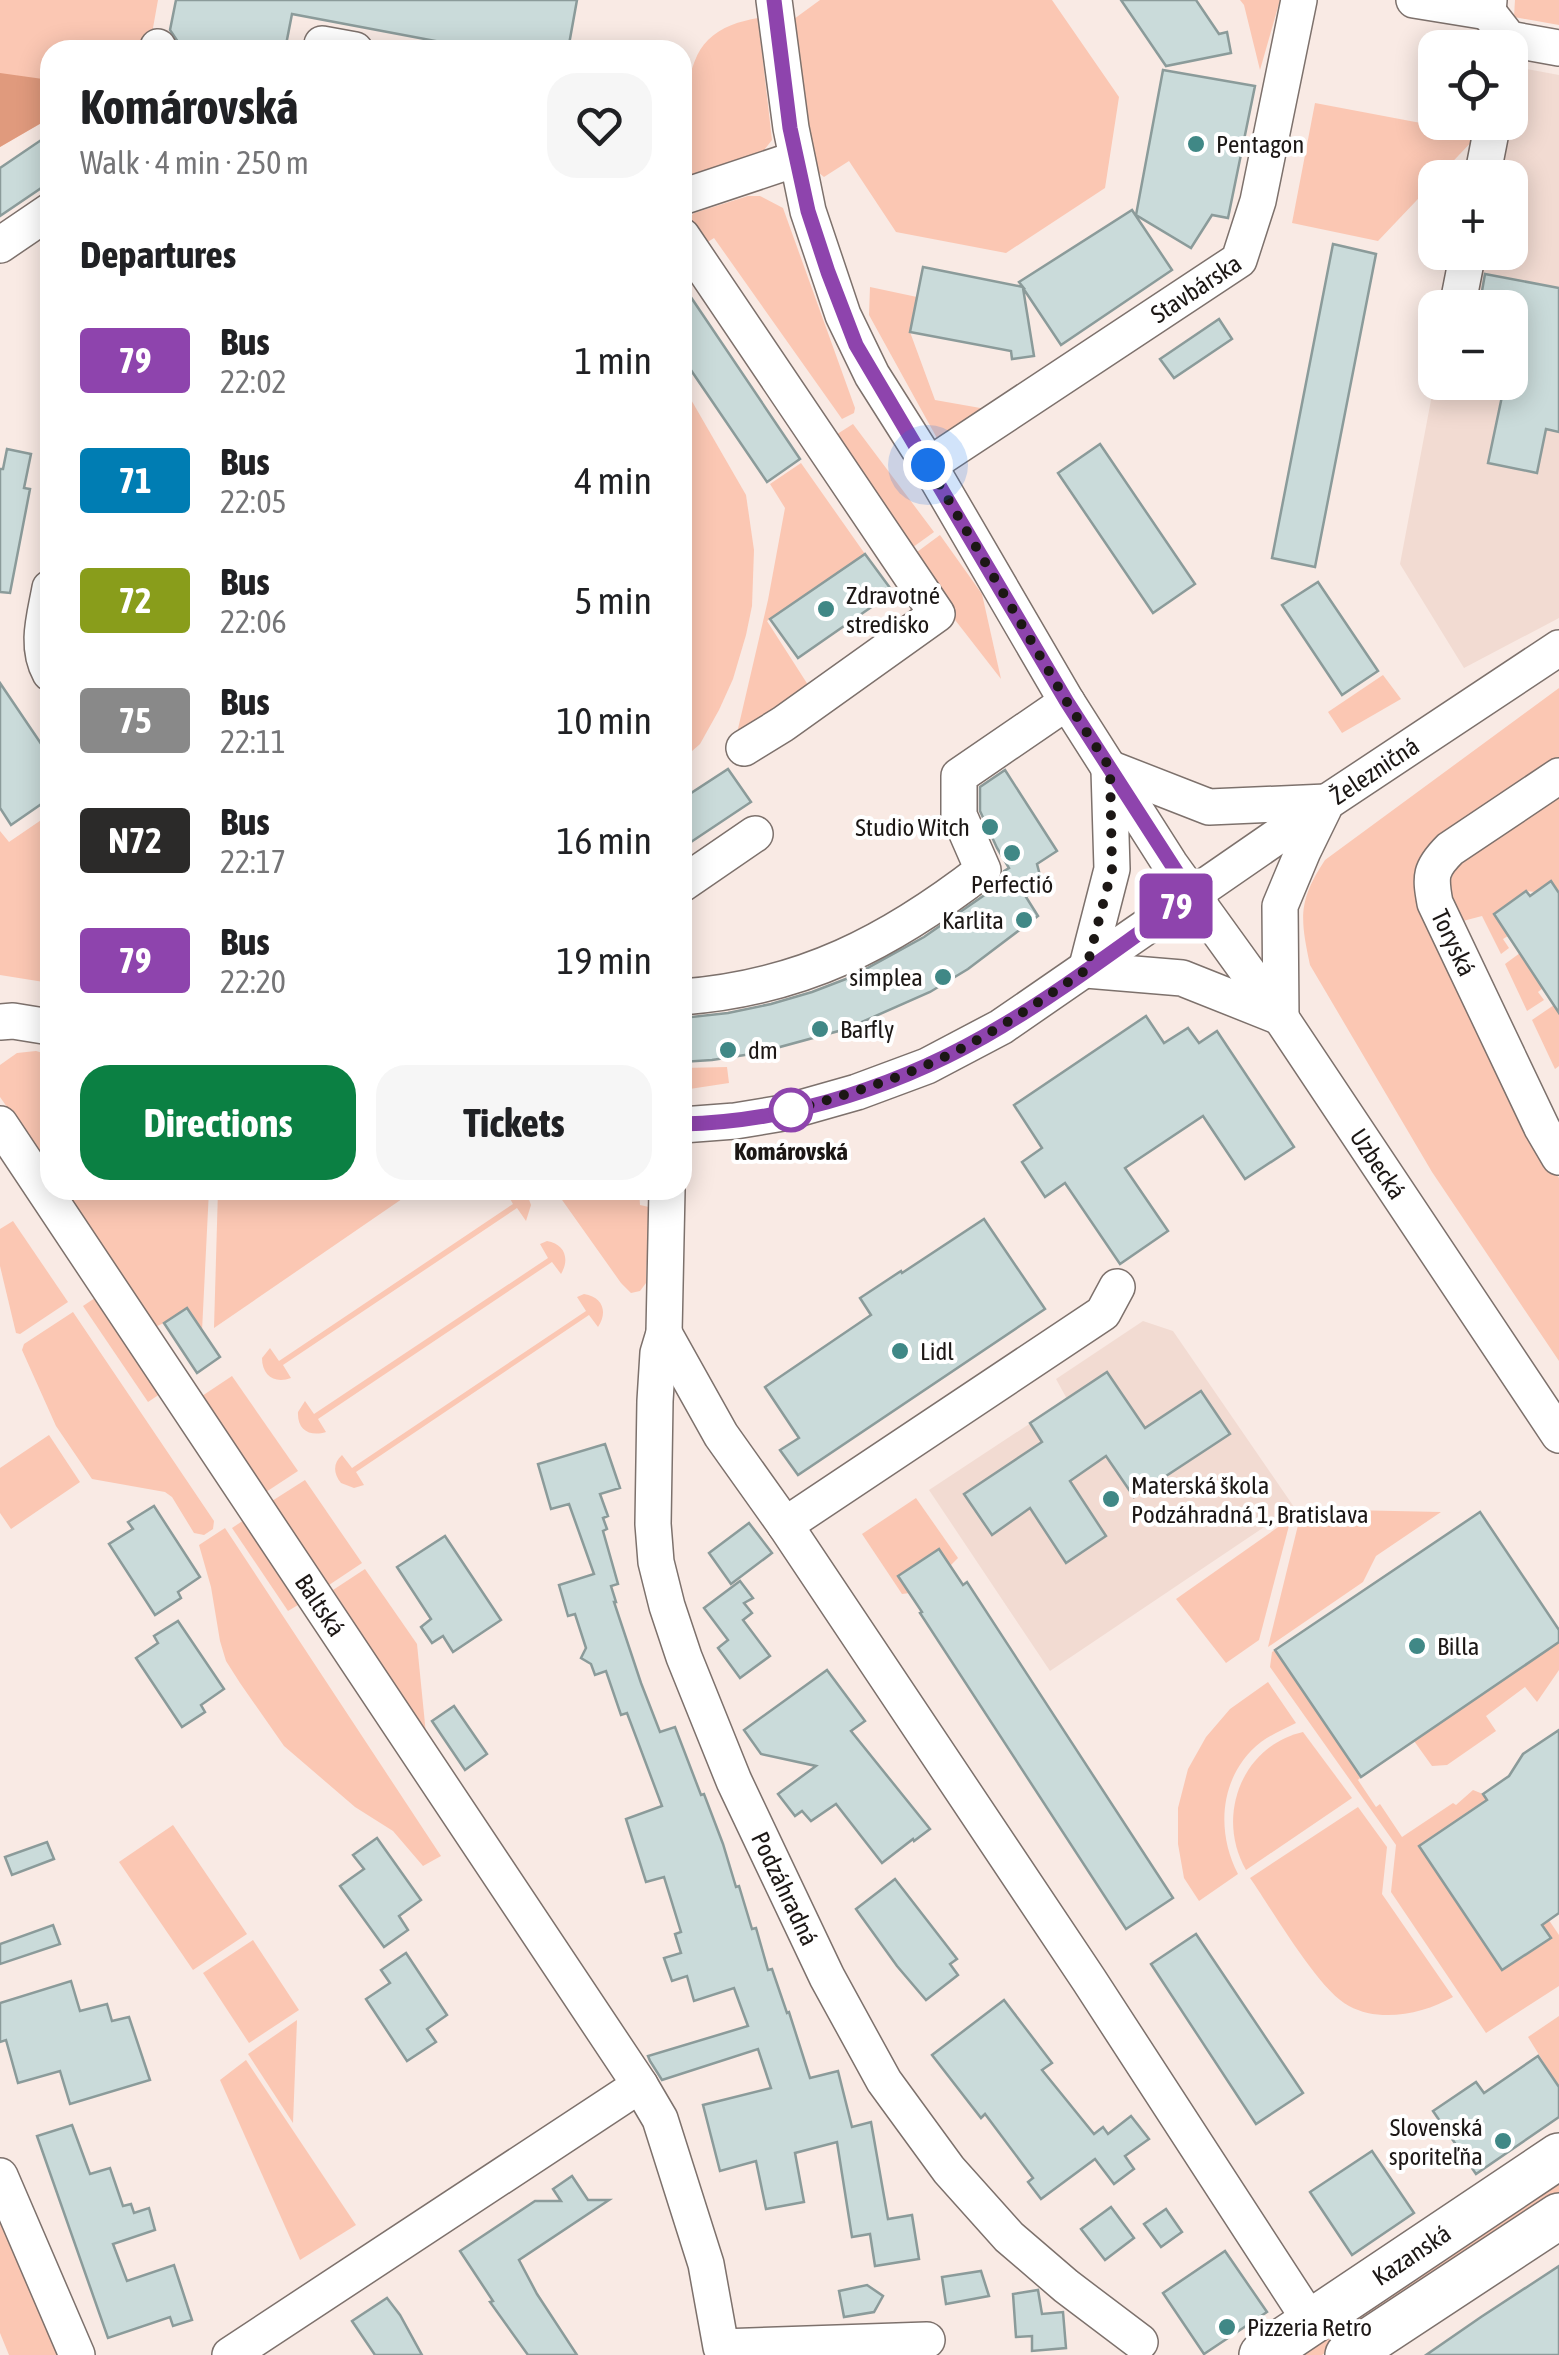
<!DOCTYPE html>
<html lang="en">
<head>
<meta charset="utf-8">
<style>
  body { margin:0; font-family:"Asap Condensed",sans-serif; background:#f6f6f6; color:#202124; height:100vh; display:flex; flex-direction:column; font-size:38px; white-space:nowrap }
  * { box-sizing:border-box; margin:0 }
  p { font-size:32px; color:#757577 }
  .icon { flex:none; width:55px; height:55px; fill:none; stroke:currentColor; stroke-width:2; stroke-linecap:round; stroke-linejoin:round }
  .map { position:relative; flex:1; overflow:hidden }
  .drawer { position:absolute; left:40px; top:40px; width:652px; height:1160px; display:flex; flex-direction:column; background:#fff; border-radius:30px; box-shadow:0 5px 25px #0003 }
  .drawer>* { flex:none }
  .badge { padding:0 20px; border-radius:8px; font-size:35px; line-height:65px }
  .tools { position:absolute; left:1418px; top:30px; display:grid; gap:20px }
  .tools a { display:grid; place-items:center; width:110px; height:110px; border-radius:20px; background:#fff; box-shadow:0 5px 25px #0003; font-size:50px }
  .you { position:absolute; width:50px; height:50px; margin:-25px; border:8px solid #fff; border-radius:50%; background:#1a73e8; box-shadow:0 0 0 15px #1a73e833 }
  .map>.badge { position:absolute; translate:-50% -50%; box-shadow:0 0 0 5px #fff }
  h2 { padding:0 40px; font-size:38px; line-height:90px }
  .round { display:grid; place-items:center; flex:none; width:105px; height:105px; border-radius:30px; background:#f6f6f6 }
  .headline { display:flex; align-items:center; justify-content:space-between; height:170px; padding:0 40px }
  h1 { font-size:48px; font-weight:700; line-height:75px }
  .primary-button { display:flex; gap:20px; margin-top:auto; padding:20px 40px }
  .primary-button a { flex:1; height:115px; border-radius:30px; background:#0b8043; color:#fff; font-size:40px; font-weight:700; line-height:115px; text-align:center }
  .primary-button a+a { background:#f6f6f6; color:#202124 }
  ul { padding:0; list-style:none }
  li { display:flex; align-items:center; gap:30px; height:120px; padding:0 40px }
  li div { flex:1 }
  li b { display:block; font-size:38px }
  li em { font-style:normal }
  li .badge { min-width:110px; font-weight:700; text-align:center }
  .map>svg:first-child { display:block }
  .built { fill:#f2dbd2 }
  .green { fill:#fbc7b3 }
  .forest { fill:#e09a7d }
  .building { fill:#cadbda; stroke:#8b9b9a; stroke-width:2.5 }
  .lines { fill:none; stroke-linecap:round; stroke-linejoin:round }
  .minor-casing { stroke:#7d716c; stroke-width:38 }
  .major-casing { stroke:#7d716c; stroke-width:48 }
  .minor { stroke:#fff; stroke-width:35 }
  .major { stroke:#fff; stroke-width:45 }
  .line-casing { stroke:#fff; stroke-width:22 }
  .line { stroke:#8e44ad; stroke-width:15 }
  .walk { stroke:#1c1715; stroke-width:10; stroke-dasharray:0 18 }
  .poi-dot { fill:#408886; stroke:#fff; stroke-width:4 }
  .stop-dot { fill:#fff; stroke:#8e44ad; stroke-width:5 }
  .labels { text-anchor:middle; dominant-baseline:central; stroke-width:8; stroke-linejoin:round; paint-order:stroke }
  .poi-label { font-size:25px; fill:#1c1715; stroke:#fff; text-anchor:start }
  .street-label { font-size:25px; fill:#1c1715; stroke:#fff }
  .stop-label { font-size:25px; font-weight:bold; fill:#1c1715; stroke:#fff }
</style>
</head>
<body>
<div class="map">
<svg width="1559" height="2355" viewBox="0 0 1559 2355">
  <rect width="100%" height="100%" fill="#f9eae4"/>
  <g class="built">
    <path d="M1510 66 1559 75V618L1464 668 1400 564 1435 379V382H1510V308L1449 307 1459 253 1510 252V178L1473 177 1484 123 1510 122Z"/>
    <path d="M1143 1321 1173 1331 1294 1507 1050 1671 929 1490 1067 1399 1056 1379Z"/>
  </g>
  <g class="green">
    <path d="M0 0H158L149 50H50V118L0 147Z"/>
    <path d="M820 0H1052L1119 97 1105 188 1006 253 896 232 849 161 824 177 819 173 813 158 794 19Z"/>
    <path d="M1240 0H1280L1260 70 1244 5Z"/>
    <path d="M1515 0H1559V25L1514 17Z"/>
    <path d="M758 18 772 140 761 154 683 185C683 147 679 68 708 40 721 27 740 21 758 18Z"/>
    <path d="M1315 103 1479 134 1438 177 1435 178V181L1378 241 1292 223Z"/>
    <path d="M748 196H760L783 208 855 408 854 413 842 419 714 238 700 247 685 222 694 213Z"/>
    <path d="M870 287 917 297 910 332 935 400 986 409 938 440 869 315Z"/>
    <path d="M682 384 746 495 754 550 752 606 746 635 733 679 719 710 700 744 683 759Z"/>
    <path d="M853 424 934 532 909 550 831 438Z"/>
    <path d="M801 463 865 554 767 621 810 688 737 733 768 600 785 508 770 484Z"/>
    <path d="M940 535 982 594 1001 679 952 616 913 555Z"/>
    <path d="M1383 675 1401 699 1342 733 1328 712Z"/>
    <path d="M1559 688V761L1430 850 1541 1151 1559 1178V1361L1432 1172 1310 965C1300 918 1298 901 1325 860Z"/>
    <path d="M1559 798V893L1551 881 1535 892 1526 891 1494 913 1508 936 1503 939 1509 948 1501 954 1482 916 1463 921C1451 896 1443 892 1457 866Z"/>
    <path d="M50 814V983L0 975V831L9 842Z"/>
    <path d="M1520 953 1543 988 1538 992 1544 1000 1527 1011 1505 964Z"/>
    <path d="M1554 1005 1559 1012V1066L1555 1069 1532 1020Z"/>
    <path d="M36 1051 50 1055V1169L0 1097V1065L17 1053Z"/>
    <path d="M727 1067 729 1083 683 1090V1068Z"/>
    <path d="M65 1190H209L202 1331 164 1323 155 1327Z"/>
    <path d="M218 1190H415L214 1328Z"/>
    <path d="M505 1190H522L527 1194 531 1205 526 1221 517 1208 283 1365 291 1378C275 1384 262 1376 262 1358L270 1348 279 1361 513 1204Z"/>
    <path d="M555 1190H639L640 1205 649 1207 646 1283 640 1291 631 1293 621 1283Z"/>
    <path d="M13 1221 68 1302 20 1334 16 1333 0 1266V1229Z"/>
    <path d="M547 1241C565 1244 570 1259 561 1274L552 1262 318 1419 326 1432C310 1437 297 1430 298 1412L305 1401 314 1414 548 1258 540 1244Z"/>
    <path d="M584 1294C603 1297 608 1312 598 1327L589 1315 356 1472 364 1485 354 1488 341 1483C333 1473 333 1463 342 1455L352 1468 586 1311 577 1297Z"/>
    <path d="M98 1296 163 1392 148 1402 83 1306Z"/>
    <path d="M73 1312 214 1521 213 1529 204 1535 194 1533 172 1497 165 1492 92 1479 56 1426 22 1350 24 1344Z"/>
    <path d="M232 1376 298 1471 266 1492 202 1396Z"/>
    <path d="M49 1435 80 1482 11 1529 0 1513V1468Z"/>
    <path d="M305 1480 362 1563 329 1585 272 1501Z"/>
    <path d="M916 1498 958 1558 950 1566 910 1593 902 1594 862 1534Z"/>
    <path d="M1302 1509 1441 1512 1376 1556 1363 1582 1268 1647Z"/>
    <path d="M247 1518 303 1602 288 1611 232 1528Z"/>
    <path d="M1291 1518 1259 1640 1226 1663 1176 1599Z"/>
    <path d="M225 1528 441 1856 423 1866 393 1831 355 1807 284 1746 240 1683 226 1661 220 1641 211 1587 199 1545Z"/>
    <path d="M365 1569 417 1644 426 1734 333 1590Z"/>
    <path d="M1559 1642V1670L1537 1702 1525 1687 1486 1716 1496 1731 1447 1765 1432 1766 1414 1741Z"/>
    <path d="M1275 1650 1361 1777 1358 1780 1376 1807 1380 1804 1402 1837 1453 1803 1456 1805 1473 1790 1483 1794 1489 1803 1466 1814 1419 1846 1538 1920 1536 1901 1559 1935V1986L1486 2033 1391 1892 1396 1845 1270 1667 1272 1652Z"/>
    <path d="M1268 1682 1296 1723C1284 1729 1272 1734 1261 1742 1220 1774 1215 1830 1238 1874L1199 1901 1184 1878 1178 1844V1808L1188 1769 1206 1737 1230 1709Z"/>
    <path d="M1303 1732 1352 1798 1246 1870C1215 1816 1242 1746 1303 1732Z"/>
    <path d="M1358 1807 1387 1847 1382 1894 1453 1997C1423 2014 1380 2023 1349 2006 1318 1990 1272 1909 1250 1878Z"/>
    <path d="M173 1825 247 1934 193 1970 119 1862Z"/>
    <path d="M253 1940 299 2010 249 2043 203 1973Z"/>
    <path d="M1559 2016V2087L1528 2037Z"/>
    <path d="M297 2020 293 2123 248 2054Z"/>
    <path d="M246 2060 356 2225 300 2260 220 2080Z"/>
    <path d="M1559 2175V2196L1322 2355H1290Z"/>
    <path d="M0 2207 63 2355H9L0 2333Z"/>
  </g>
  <path class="forest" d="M0 73 50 80V118L0 147Z"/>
  <g class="building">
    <path d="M176 0H577L568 50H483L292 14 285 50H178V42L170 30Z"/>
    <path d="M1121 0H1196L1219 34 1227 32 1231 53 1166 66Z"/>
    <path d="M1163 70 1255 86 1228 218 1212 215 1191 248 1136 215Z"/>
    <path d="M50 134V182L0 216V168Z"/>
    <path d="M1132 210 1172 270 1061 345 1023 288 1034 356 1012 359 1011 351 910 332 923 267 1023 287 1019 282Z"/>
    <path d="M1333 244 1376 254 1315 567 1272 558Z"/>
    <path d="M1485 274 1559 288V432L1546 429 1537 473 1488 463 1505 382H1510V308H1479Z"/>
    <path d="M682 284 800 459 767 482 682 357Z"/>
    <path d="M1219 319 1232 339 1174 378 1160 359Z"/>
    <path d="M1100 444 1195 584 1153 613 1058 473Z"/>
    <path d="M7 449 31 454 24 488 30 489 10 593 0 592V469H3Z"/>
    <path d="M865 554 893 592 798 658 770 619Z"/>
    <path d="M1318 582 1378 671 1342 695 1282 605Z"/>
    <path d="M0 683 50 757V798L11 825 0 808Z"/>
    <path d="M728 769 751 802 682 848V799Z"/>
    <path d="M1005 770 1057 851 1037 864 1042 883 1026 897 1038 916 968 969 930 992 846 1029 758 1053 712 1060 682 1062V1018L728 1013 771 1004 812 992 851 977 924 937 996 887 1001 881 1004 871 1009 868 997 848 980 811V787Z"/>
    <path d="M1551 881 1559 893V1013L1494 914 1526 891 1530 896Z"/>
    <path d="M1146 1016 1164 1043 1188 1028 1199 1043 1217 1031 1294 1147 1245 1179 1203 1116 1125 1168 1168 1231 1120 1264 1065 1183 1045 1197 1022 1162 1042 1148 1014 1105Z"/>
    <path d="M984 1219 1045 1309 798 1475 780 1450 799 1438 765 1387 871 1315 860 1298 901 1271 902 1273Z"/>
    <path d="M187 1308 220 1357 197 1373 164 1323Z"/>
    <path d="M1107 1372 1145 1428 1201 1391 1230 1434 1134 1497 1106 1456 1070 1481 1106 1536 1066 1563 1030 1508 992 1535 964 1494 1042 1442 1030 1423Z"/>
    <path d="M605 1444 620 1488 600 1494 608 1516 603 1518 607 1529 603 1531 618 1584 611 1586 616 1602H614L641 1683 660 1732 675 1727 701 1795 704 1794 723 1844 736 1887 739 1886 752 1929 756 1928 768 1970 772 1969 787 2013 789 2012 810 2078 838 2071 852 2127 871 2122 888 2219 912 2215 919 2259 875 2266 870 2234 852 2237 837 2142 795 2153 804 2202 766 2209 756 2161 720 2171 703 2105 771 2088 758 2049 662 2080 650 2061 648 2056 748 2026 734 1988 694 2001 687 1976 672 1981 664 1958 681 1953 675 1934 681 1932 664 1877 646 1882 626 1819 662 1806 627 1713 621 1715 606 1671 595 1675 591 1664 581 1658 586 1648 575 1614 568 1616 559 1585 594 1574 569 1504 551 1509 538 1464Z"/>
    <path d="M154 1506 200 1577 178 1592 181 1598 155 1615 109 1544 133 1529 128 1522Z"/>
    <path d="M1480 1512 1559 1630V1642L1361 1777 1275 1650Z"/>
    <path d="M749 1523 772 1553 731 1584 709 1553Z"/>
    <path d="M445 1536 501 1620 453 1652 443 1636 432 1643 421 1627 431 1619 397 1567Z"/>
    <path d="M939 1549 963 1585 967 1582 1173 1898 1126 1929 920 1613 922 1612 898 1576Z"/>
    <path d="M740 1581 753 1598 744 1603 752 1613 743 1620 770 1656 740 1678 718 1648 728 1640 704 1608Z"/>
    <path d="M178 1621 224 1689 201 1705 205 1712 182 1727 136 1658 158 1643 154 1636Z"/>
    <path d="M827 1670 865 1721 851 1731 930 1829 914 1841 913 1839 882 1863 836 1804 811 1821 802 1811 795 1816 778 1794 816 1766 761 1754 744 1730Z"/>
    <path d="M454 1706 487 1754 465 1770 432 1721Z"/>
    <path d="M1559 1730V1913L1542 1925 1551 1938 1502 1970 1419 1846 1487 1800 1483 1794 1509 1776 1523 1754Z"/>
    <path d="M377 1838 421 1900 399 1916 408 1930 384 1947 340 1886 364 1869 353 1855Z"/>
    <path d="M47 1842 54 1859 12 1875 5 1857Z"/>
    <path d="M895 1879 957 1959 950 1964 958 1975 926 2000 897 1966 856 1909Z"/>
    <path d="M53 1925 60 1944 0 1964V1944Z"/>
    <path d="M1196 1934 1303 2093 1256 2124 1151 1964Z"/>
    <path d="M406 1953 447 2015 427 2029 436 2042 407 2061 366 1999 390 1983 381 1970Z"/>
    <path d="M71 1981 80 2011 107 2004 112 2021 129 2017 150 2080 70 2104 60 2071 18 2083 6 2040 0 2042V2003Z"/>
    <path d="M1004 2000 1052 2063 1042 2070 1094 2134 1103 2127 1108 2134 1131 2116 1149 2139 1125 2156 1134 2169 1114 2184 1095 2159 1041 2199 1028 2182 1033 2178 985 2114 981 2118 932 2055Z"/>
    <path d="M1538 2056 1559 2087V2117L1476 2174 1433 2111 1476 2082 1484 2093Z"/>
    <path d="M72 2125 90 2174 110 2168 123 2206 131 2204 134 2213 149 2208 155 2230 113 2244 127 2281 174 2265 192 2320 173 2326 170 2317 108 2338 37 2136Z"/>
    <path d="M1372 2151 1414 2213 1352 2255 1310 2192Z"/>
    <path d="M572 2176 588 2200H609L519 2260 537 2294 577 2355H528L490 2302 493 2301 460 2251 535 2201H561L553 2189Z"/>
    <path d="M1111 2207 1134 2238 1105 2260 1081 2229Z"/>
    <path d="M1166 2209 1182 2232 1161 2247 1144 2224Z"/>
    <path d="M1225 2251 1267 2312 1204 2354 1163 2293Z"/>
    <path d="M1559 2266V2355H1426L1481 2317Z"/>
    <path d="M981 2271 989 2296 946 2304 942 2277Z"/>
    <path d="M867 2285 883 2296 874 2312 844 2317 839 2291Z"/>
    <path d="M1038 2290 1042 2314 1063 2312 1066 2348 1032 2351V2336L1016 2337 1013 2294Z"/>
    <path d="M387 2298 400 2315 422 2355H375L352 2321Z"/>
  </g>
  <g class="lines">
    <defs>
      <g id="minor">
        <path id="s1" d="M774 0 791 128 808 211 843 315 872 375 929 465 1067 702 1170 864 1281 1018 1559 1435"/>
        <path d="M1414 0 1488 12 1489 0"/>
        <path d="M1488 12 1509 39 1559 48"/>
        <path d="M157 50 158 47"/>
        <path d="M321 50 322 44 355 50"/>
        <path d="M1482 178 1493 122"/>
        <path d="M682 197 796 159"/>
        <path d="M682 236 937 614 783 724 744 748"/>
        <path d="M0 245 50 211"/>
        <path d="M1457 308 1468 252"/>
        <path id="s2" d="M929 465 1239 260 1258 201 1299 0"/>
        <path d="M50 588C45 616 35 646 50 673"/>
        <path d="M1109 768 1209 807 1326 802"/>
        <path id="s3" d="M1559 776 1450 849C1430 869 1430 876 1435 903L1542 1128 1559 1157"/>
        <path d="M682 884 755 834"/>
        <path d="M1086 970 1112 869 1109 770"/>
        <path d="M1086 970 1182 978 1280 1017"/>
        <path d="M682 997C802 988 890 942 983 870L959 815V776L1067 702"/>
        <path d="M1281 1018 1280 906 1303 851 1324 808"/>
        <path d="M0 1022 13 1021 50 1027"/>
        <path id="s4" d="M0 1124 640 2085 230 2355"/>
        <path id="s5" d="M682 1125 735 1121 783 1113 857 1092 927 1066 1001 1027 1327 802 1559 648"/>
        <path id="s6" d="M667 1190 664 1333 658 1353 655 1401 653 1524 656 1562 667 1606 684 1657 734 1781 827 1977 884 2081 949 2170 1009 2237 1066 2286 1140 2342"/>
        <path d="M664 1333 721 1435 785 1525 1089 1980 1311 2322"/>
        <path d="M785 1525 1103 1313 1117 1287"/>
        <path d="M640 2085 660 2119 706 2264 721 2347 927 2340"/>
        <path d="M0 2176 77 2355"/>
      </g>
      <g id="major">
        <path id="s7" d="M1262 2355 1559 2156"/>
        <path d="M1348 2355 1559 2216"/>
      </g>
    </defs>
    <use href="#minor" class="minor-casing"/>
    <use href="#major" class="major-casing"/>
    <use href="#minor" class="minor"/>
    <use href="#major" class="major"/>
  </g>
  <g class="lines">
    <defs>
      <path id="line" d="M682 1124C793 1122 908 1083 1002 1026 1068 987 1129 939 1192 896L1067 702 856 345 828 272 808 211 790 128 774 0"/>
    </defs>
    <use href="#line" class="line-casing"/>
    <use href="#line" class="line"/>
    <path class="walk" d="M791 1110 783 1113C831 1099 878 1086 924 1066 982 1042 1034 1005 1086 970L1112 869 1110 768 1067 702 928 465"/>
  </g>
  <g class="poi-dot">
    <circle cx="1196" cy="144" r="10"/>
    <circle cx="826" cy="609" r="10"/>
    <circle cx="990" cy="827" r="10"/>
    <circle cx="1012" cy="853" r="10"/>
    <circle cx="1024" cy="920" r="10"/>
    <circle cx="943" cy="977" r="10"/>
    <circle cx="820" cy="1029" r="10"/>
    <circle cx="728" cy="1050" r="10"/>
    <circle cx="900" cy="1351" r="10"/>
    <circle cx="1111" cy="1499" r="10"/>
    <circle cx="1417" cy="1646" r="10"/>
    <circle cx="1503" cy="2141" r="10"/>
    <circle cx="1227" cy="2327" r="10"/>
  </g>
  <circle class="stop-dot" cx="791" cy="1110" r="20"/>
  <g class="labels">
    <g class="poi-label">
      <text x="1216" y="144">Pentagon</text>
      <text x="846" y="595">Zdravotné<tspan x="846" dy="29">stredisko</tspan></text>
      <text x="970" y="827" text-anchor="end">Studio Witch</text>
      <text x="1012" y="884" text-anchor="middle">Perfectió</text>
      <text x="1004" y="920" text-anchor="end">Karlita</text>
      <text x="923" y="977" text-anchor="end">simplea</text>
      <text x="840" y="1029">Barfly</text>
      <text x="748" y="1050">dm</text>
      <text x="920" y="1351">Lidl</text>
      <text x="1131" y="1485">Materská škola<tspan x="1131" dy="29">Podzáhradná 1, Bratislava</tspan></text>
      <text x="1437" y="1646">Billa</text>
      <text x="1483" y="2127" text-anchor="end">Slovenská<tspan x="1483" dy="29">sporiteľňa</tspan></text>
      <text x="1247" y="2327">Pizzeria Retro</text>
    </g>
    <g class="street-label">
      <text stroke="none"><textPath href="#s2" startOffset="320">Stavbárska</textPath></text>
      <text stroke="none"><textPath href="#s5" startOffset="790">Železničná</textPath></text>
      <text stroke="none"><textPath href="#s3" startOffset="235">Toryská</textPath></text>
      <text stroke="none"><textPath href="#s1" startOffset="1328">Uzbecká</textPath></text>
      <text stroke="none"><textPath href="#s4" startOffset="578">Baltská</textPath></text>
      <text stroke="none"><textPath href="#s6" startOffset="725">Podzáhradná</textPath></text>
      <text stroke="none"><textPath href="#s7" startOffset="180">Kazanská</textPath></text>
    </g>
    <g class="stop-label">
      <text x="791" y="1151">Komárovská</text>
    </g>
  </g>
</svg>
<div class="tools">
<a><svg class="icon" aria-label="locate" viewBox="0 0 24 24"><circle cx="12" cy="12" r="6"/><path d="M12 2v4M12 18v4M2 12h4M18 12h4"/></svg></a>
<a>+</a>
<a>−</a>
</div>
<div class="you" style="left:928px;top:465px"></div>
<b class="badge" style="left:1176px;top:906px;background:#8e44ad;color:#fff">79</b>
<section class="drawer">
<div class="headline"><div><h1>Komárovská</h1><p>Walk · 4 min · 250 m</p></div><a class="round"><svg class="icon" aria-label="heart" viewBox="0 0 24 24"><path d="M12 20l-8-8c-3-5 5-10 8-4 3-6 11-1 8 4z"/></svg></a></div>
<h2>Departures</h2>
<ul>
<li><span class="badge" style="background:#8e44ad;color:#fff">79</span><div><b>Bus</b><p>22:02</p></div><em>1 min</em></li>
<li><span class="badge" style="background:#007db3;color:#fff">71</span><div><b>Bus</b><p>22:05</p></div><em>4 min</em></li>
<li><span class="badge" style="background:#899d1b;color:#fff">72</span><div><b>Bus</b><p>22:06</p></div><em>5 min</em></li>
<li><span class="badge" style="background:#898989;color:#fff">75</span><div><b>Bus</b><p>22:11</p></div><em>10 min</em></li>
<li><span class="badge" style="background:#2b2a29;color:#fff">N72</span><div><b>Bus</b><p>22:17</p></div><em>16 min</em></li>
<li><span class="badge" style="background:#8e44ad;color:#fff">79</span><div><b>Bus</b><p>22:20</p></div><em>19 min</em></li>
</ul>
<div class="primary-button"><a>Directions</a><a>Tickets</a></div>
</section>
</div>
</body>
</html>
